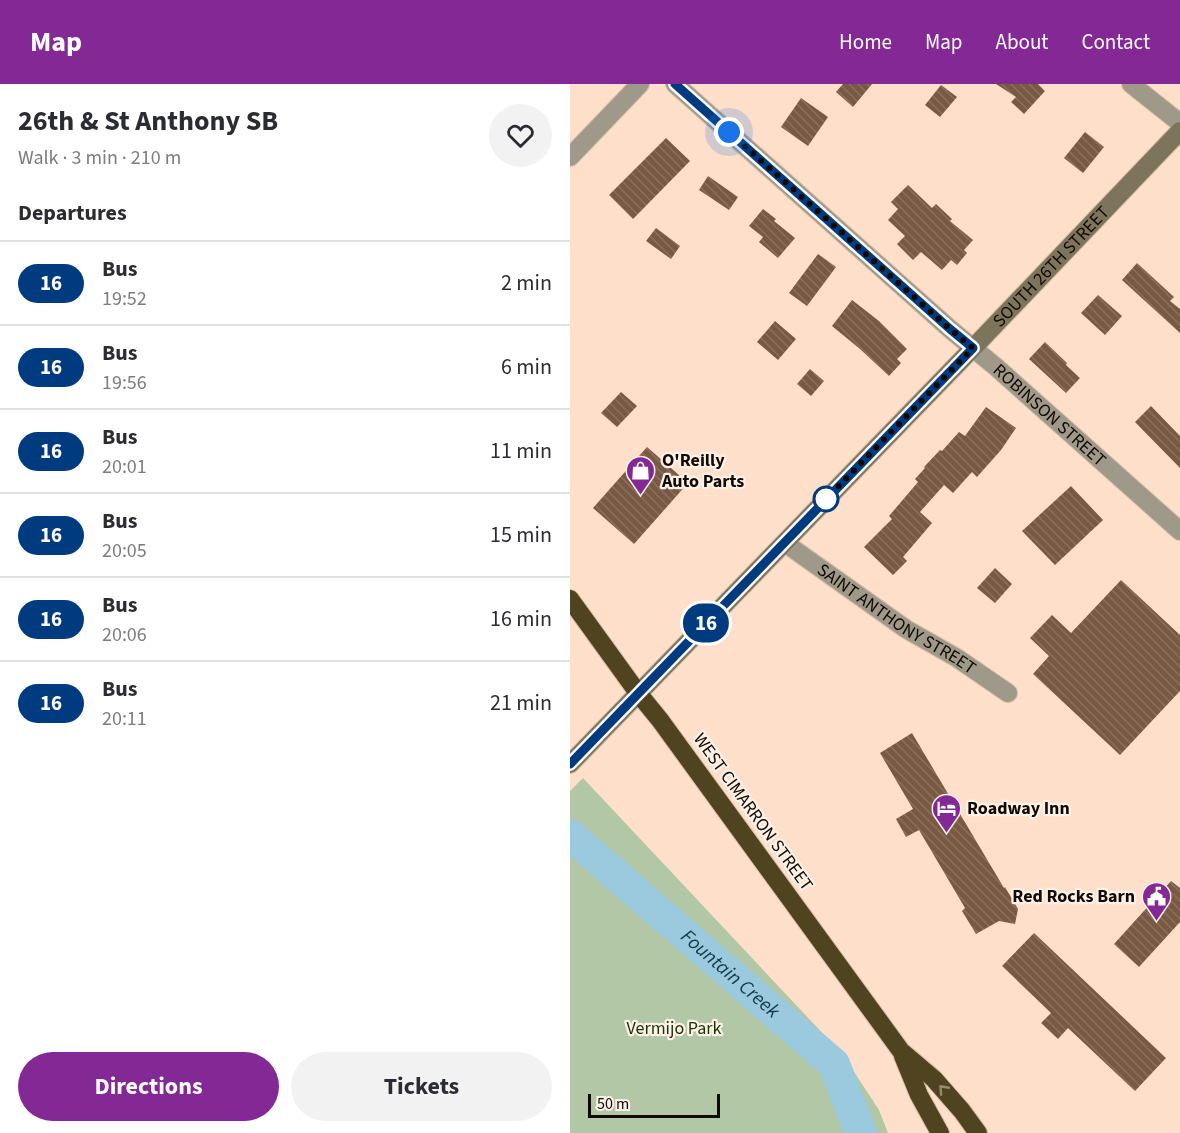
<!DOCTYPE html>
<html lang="en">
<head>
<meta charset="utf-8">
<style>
  body { margin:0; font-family:"Source Sans 3",sans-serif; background:#f2f2f3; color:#2b2b33; height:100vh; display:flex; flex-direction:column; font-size:22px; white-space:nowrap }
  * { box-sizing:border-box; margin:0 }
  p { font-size:20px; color:#7c7c81 }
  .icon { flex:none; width:33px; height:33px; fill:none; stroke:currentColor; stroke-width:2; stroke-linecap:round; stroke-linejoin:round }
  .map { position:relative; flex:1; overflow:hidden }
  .details { display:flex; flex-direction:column; background:#fff; width:570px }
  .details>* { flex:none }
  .badge { padding:0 12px; border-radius:20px; font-size:21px; line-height:39px }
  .scale { position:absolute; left:18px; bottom:15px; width:132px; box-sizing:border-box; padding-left:6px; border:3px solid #120903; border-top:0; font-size:16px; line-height:21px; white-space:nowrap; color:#120903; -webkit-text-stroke:4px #fdf1e8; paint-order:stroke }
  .you { position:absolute; width:30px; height:30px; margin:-15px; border:4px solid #fff; border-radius:50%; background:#1a73e8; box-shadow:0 0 0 9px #1a73e833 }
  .map>.badge { position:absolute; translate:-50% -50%; box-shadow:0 0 0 3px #fff }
  h2 { padding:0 18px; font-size:22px; line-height:54px }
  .round { display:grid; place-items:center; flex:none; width:63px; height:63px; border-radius:32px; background:#f2f2f3 }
  .summary { display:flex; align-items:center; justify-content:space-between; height:102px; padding:0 18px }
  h1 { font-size:28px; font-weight:700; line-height:45px }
  .cta { display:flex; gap:12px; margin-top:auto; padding:12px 18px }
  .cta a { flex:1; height:69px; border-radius:36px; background:#832895; color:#fff; font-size:24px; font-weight:700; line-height:69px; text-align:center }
  .cta a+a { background:#f2f2f3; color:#2b2b33 }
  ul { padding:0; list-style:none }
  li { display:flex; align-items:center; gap:18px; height:84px; padding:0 18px; border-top:2px solid #e1e1e2 }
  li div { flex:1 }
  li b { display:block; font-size:22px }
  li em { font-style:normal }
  li .badge { min-width:66px; font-weight:700; text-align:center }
  header { display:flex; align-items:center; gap:36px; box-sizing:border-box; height:84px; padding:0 30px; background:#832895; color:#fff }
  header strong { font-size:28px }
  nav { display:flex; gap:33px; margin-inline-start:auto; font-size:21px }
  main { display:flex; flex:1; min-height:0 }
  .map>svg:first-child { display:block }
  .green { fill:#b2c7a5 }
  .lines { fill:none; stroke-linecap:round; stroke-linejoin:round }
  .river { stroke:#9bc9dd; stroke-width:32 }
  .building { fill:url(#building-back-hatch) }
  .street-casing { stroke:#d8beaa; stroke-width:20 }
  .secondary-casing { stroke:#d8beaa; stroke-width:20 }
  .highway-casing { stroke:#d8beaa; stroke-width:20 }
  .street { stroke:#9e9988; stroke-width:18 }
  .secondary { stroke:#7c745b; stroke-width:18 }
  .highway { stroke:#4f441f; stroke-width:18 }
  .oneway { stroke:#95896f }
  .line-casing { stroke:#fff; stroke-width:14 }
  .line { stroke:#003b80; stroke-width:9 }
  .walk { stroke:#120903; stroke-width:6; stroke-dasharray:0 10.8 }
  .stop-dot { fill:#fff; stroke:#003b80; stroke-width:3 }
  .labels { text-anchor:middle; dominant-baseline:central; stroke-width:4.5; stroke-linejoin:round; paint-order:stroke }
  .street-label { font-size:18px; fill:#120903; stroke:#fdf1e8 }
  .poi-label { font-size:18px; font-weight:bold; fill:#120903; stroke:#fdf1e8; text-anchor:start }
  .park-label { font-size:18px; fill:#183300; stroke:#fdf1e8 }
  .water-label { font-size:20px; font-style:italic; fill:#123a49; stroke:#fdf1e8 }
</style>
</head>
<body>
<header>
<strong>Map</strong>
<nav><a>Home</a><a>Map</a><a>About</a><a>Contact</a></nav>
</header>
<main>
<section class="details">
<div class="summary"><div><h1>26th &amp; St Anthony SB</h1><p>Walk · 3 min · 210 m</p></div><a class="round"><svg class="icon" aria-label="heart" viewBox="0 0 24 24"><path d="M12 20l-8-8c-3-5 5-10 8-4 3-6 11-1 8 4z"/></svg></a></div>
<h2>Departures</h2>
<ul>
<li><span class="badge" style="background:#003b80;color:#fff">16</span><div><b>Bus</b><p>19:52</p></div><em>2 min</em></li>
<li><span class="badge" style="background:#003b80;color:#fff">16</span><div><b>Bus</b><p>19:56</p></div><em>6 min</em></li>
<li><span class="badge" style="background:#003b80;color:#fff">16</span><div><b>Bus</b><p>20:01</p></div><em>11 min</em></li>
<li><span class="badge" style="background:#003b80;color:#fff">16</span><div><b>Bus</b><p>20:05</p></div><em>15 min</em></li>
<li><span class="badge" style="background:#003b80;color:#fff">16</span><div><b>Bus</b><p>20:06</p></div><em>16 min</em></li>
<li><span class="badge" style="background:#003b80;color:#fff">16</span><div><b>Bus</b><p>20:11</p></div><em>21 min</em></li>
</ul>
<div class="cta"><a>Directions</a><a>Tickets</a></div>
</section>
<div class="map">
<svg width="610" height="1049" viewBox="0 0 610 1049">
  <defs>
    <pattern id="building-back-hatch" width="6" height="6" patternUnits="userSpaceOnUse" patternTransform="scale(1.5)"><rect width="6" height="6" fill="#795941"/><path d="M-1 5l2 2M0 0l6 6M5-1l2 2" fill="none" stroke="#89705e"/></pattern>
  </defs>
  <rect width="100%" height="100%" fill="#fee0ca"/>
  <path class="green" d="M13 694 273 971 309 1026 318 1049H0V707Z"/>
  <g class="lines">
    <path class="river" id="s1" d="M0 751 264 980 291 1049"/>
  </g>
  <g class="building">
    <path d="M273 0H302L283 23 266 8Z"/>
    <path d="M426 0H468L475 7 454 30 441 18 446 13Z"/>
    <path d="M371 1 387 13 370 33 355 21Z"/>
    <path d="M231 14 258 33 238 62 211 43Z"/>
    <path d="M515 48 534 63 513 89 494 74Z"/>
    <path d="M96 54 120 77 63 135 39 111Z"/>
    <path d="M138 92 168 113 159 126 129 106Z"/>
    <path d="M338 101 362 124 366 120 382 135 380 137 403 156 394 166 397 169 387 181 381 176 372 186 351 168 343 176 327 160 335 152 318 136 328 125 321 118Z"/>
    <path d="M193 125 206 135 204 137 225 154 208 174 189 158 193 153 179 142Z"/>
    <path d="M86 144 110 162 101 175 76 157Z"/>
    <path d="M248 170 266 183 237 222 219 209Z"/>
    <path d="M567 179 604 213 600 217 610 225V249L552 196Z"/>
    <path d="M528 211 552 232 535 251 511 229Z"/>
    <path d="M282 216 309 237 337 265 327 275 331 279 319 292 290 265 262 242Z"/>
    <path d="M205 237 226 255 208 276 187 258Z"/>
    <path d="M475 258 497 279 496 281 510 294 496 309 459 275Z"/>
    <path d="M240 285 254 297 241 312 227 300Z"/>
    <path d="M51 308 67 322 47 343 31 329Z"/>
    <path d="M581 322 610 352V384L565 338Z"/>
    <path d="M416 323 446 344 431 366 407 393 402 388 383 409 374 401 350 428 362 439 333 473 337 477 323 491 294 463 322 435 319 432 348 398 345 395 355 384 354 383 370 366 372 367 389 348 395 352Z"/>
    <path d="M77 363 118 399 64 460 23 424Z"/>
    <path d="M501 402 533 436 485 481 452 447Z"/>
    <path d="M425 484 442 500 425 519 407 504Z"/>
    <path d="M551 496 610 551V607L550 671 463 590 479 572 460 554 482 531 501 549Z"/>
    <path d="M342 649 434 804 435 803 448 825 445 840 429 837 406 850 392 827 395 824 349 746 336 753 326 735 343 725 310 669Z"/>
    <path d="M601 797 610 804V838L569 883 544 860Z"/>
    <path d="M464 849 596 974 565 1007 498 944 488 955 471 939 481 929 432 882Z"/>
  </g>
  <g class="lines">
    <defs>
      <g id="street">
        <path id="s2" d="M105 0 380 245 426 283 610 447"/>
        <path d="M561 0 610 39"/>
        <path d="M0 73 70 0"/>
        <path id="s3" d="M215 459 336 545 387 574 438 609"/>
      </g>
      <g id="secondary">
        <path id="s4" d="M0 680 403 264 610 47"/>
      </g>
      <g id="highway">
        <path d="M0 515 68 609 90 636 331 967 364 995 392 1027 408 1049"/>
        <path d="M333 972 349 1011 370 1049"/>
      </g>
    </defs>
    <use href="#street" class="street-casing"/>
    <use href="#secondary" class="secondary-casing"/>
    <use href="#highway" class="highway-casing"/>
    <use href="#street" class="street"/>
    <use href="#secondary" class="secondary"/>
    <use href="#highway" class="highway"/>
  </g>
  <defs><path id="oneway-chevron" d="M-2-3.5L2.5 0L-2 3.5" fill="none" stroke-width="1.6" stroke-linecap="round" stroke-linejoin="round" transform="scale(1.5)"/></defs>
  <use class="oneway" href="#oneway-chevron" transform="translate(373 1005) rotate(-132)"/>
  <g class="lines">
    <defs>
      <path id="line" d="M0 680 403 264 380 245 105 0"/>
    </defs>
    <use href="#line" class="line-casing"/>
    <use href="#line" class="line"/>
    <path class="walk" d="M159 48 380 245 403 264 251 420 256 415"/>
  </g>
  <defs>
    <symbol id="shop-pin" viewBox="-11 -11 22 30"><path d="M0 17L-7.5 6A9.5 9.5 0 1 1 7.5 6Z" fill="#832895" stroke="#fdf1e8"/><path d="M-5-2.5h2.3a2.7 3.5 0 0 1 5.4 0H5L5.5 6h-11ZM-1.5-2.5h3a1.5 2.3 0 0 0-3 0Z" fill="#fff"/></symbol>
    <symbol id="hotel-pin" viewBox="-11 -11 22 30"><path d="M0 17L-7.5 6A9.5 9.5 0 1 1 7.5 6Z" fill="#832895" stroke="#fdf1e8"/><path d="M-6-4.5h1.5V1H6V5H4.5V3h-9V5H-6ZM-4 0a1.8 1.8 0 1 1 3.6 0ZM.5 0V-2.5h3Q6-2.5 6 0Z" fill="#fff"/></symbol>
    <symbol id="civic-pin" viewBox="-11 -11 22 30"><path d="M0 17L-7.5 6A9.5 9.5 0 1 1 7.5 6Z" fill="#832895" stroke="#fdf1e8"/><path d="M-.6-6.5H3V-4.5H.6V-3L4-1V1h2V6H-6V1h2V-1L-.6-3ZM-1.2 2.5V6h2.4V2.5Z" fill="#fff"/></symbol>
  </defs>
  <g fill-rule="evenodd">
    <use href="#shop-pin" x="54" y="370" width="33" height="45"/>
    <use href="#hotel-pin" x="360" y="708" width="33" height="45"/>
    <use href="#civic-pin" x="570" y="796" width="33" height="45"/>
  </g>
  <circle class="stop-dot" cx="256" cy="415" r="12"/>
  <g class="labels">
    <g class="street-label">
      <text stroke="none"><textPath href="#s4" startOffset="692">SOUTH 26TH STREET</textPath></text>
      <text stroke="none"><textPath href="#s2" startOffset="500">ROBINSON STREET</textPath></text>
      <text stroke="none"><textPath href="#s3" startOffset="135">SAINT ANTHONY STREET</textPath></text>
      <text transform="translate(183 728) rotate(54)">WEST CIMARRON STREET</text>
    </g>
    <g class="poi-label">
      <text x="92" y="376">O'Reilly<tspan x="92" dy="21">Auto Parts</tspan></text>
      <text x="397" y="724">Roadway Inn</text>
      <text x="565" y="812" text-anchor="end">Red Rocks Barn</text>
    </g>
    <g class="park-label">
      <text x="104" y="944">Vermijo Park</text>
    </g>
    <g class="water-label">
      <text stroke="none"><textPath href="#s1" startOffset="212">Fountain Creek</textPath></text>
    </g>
  </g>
</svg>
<div class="scale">50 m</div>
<div class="you" style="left:159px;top:48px"></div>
<b class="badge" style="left:136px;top:539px;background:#003b80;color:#fff">16</b>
</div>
</main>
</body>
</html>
